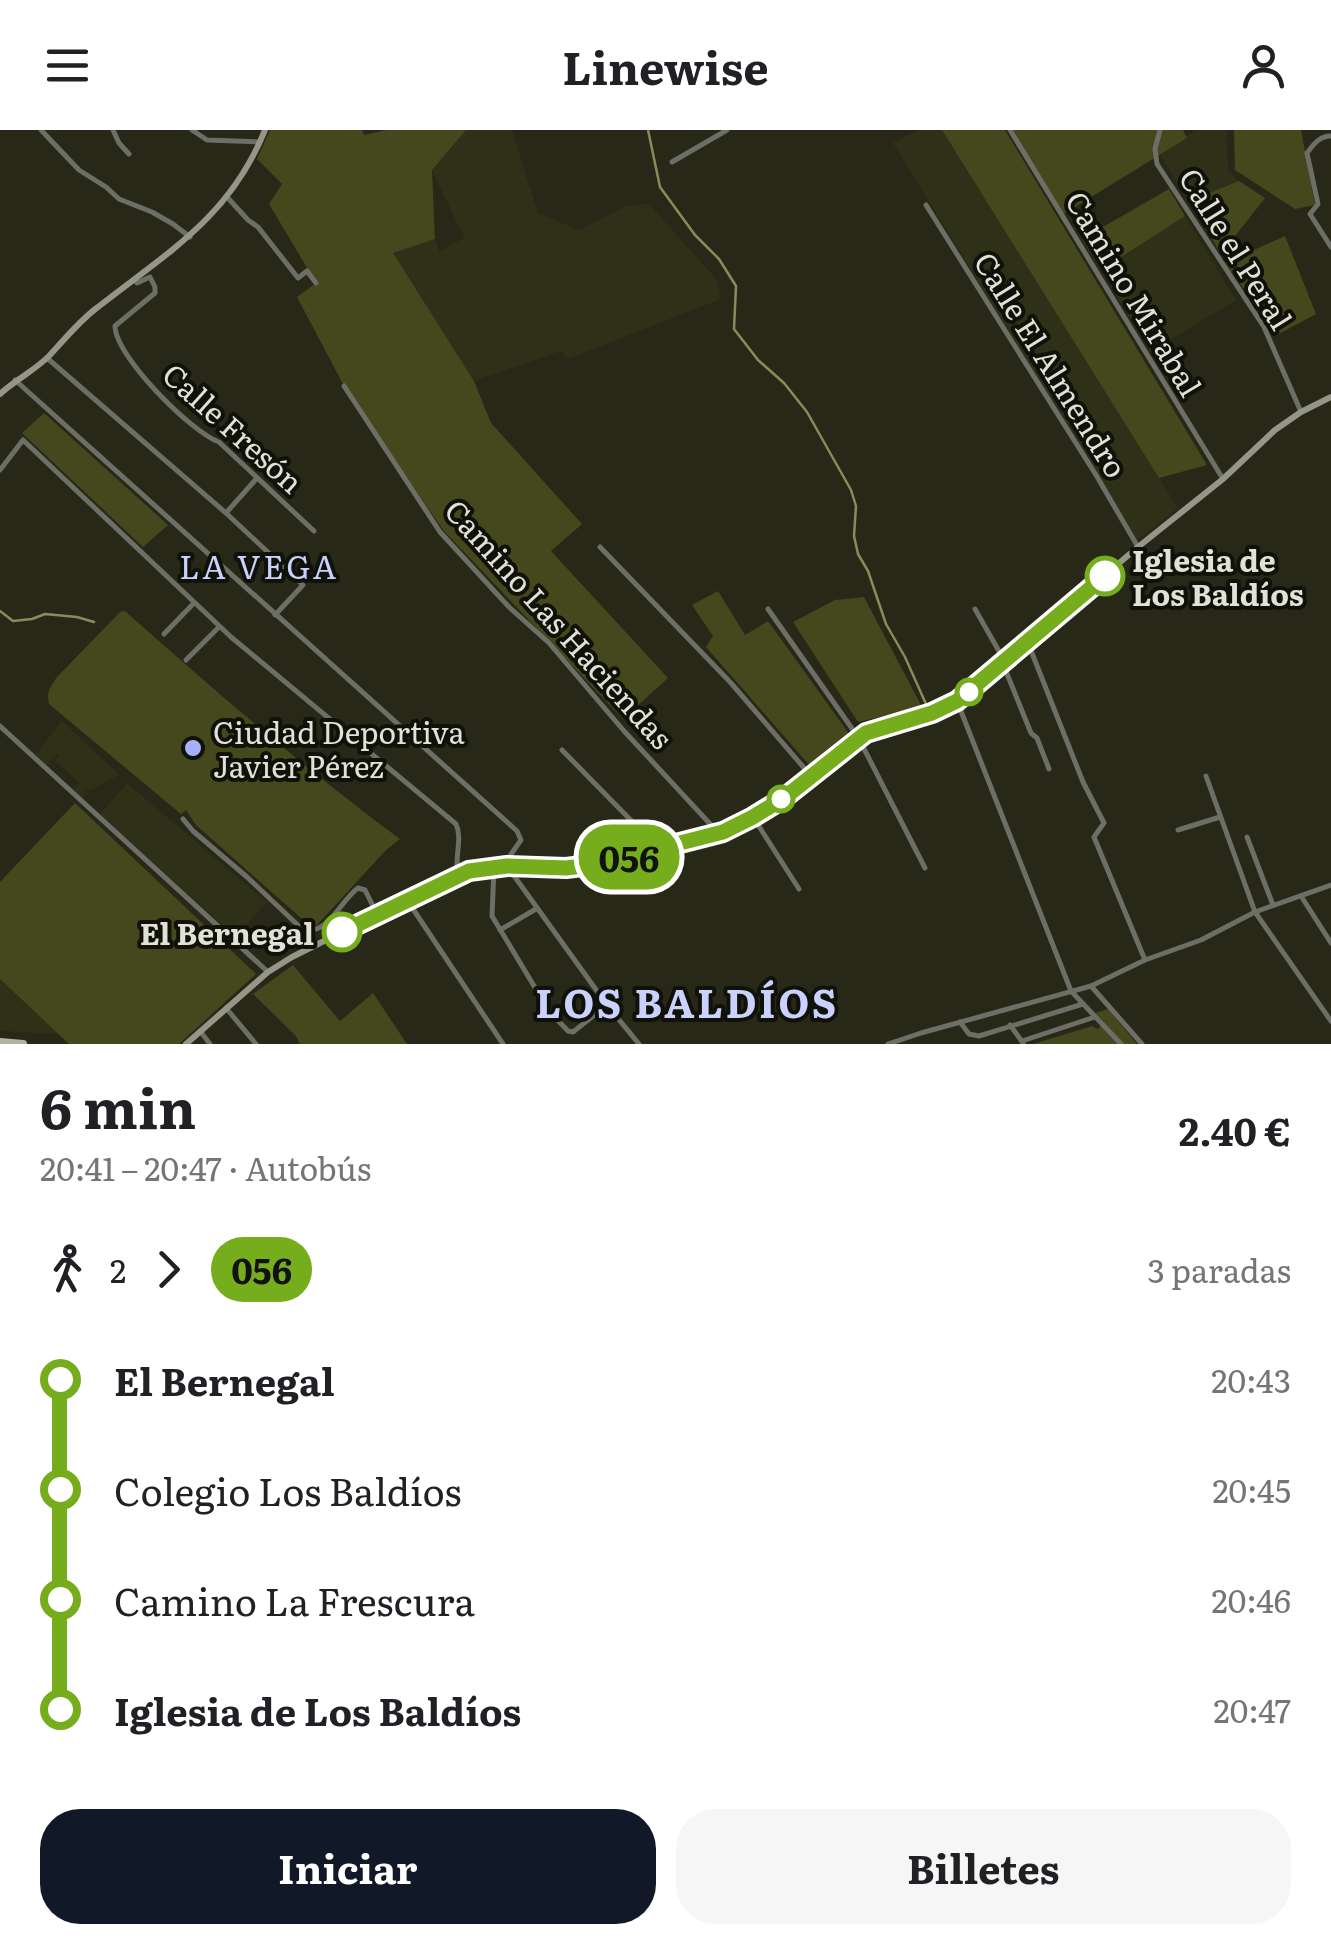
<!DOCTYPE html>
<html lang="es">
<head>
<meta charset="utf-8">
<style>
  body { margin:0; font-family:Literata,serif; background:#f6f6f6; color:#202124; height:100vh; display:flex; flex-direction:column; font-size:38px; white-space:nowrap }
  * { box-sizing:border-box; margin:0 }
  p { font-size:32px; color:#757577 }
  .icon { flex:none; width:55px; height:55px; fill:none; stroke:currentColor; stroke-width:2; stroke-linecap:round; stroke-linejoin:round }
  .map { position:relative; height:914px; overflow:hidden }
  .details { display:flex; flex-direction:column; background:#fff; flex:1 }
  .details>* { flex:none }
  .badge { padding:0 20px; border-radius:32px; font-size:35px; line-height:65px }
  .map>.badge { position:absolute; translate:-50% -50%; box-shadow:0 0 0 5px #fff }
  .legs { display:flex; align-items:center; gap:15px; height:110px; padding:0 40px; font-size:32px }
  .legs p { margin-inline-start:auto }
  .overview { display:flex; align-items:center; justify-content:space-between; height:170px; padding:0 40px }
  h1 { font-size:55px; font-weight:700; line-height:75px }
  .button { display:flex; gap:20px; margin-top:auto; padding:20px 40px }
  .button a { flex:1; height:115px; border-radius:40px; background:#111827; color:#fff; font-size:40px; font-weight:700; line-height:115px; text-align:center }
  .button a+a { background:#f6f6f6; color:#202124 }
  ul { padding:0 40px; list-style:none }
  li { display:flex; align-items:center; gap:35px; height:110px; font-size:38px }
  li i { display:grid; place-items:center; width:15px; height:100%; margin:0 12px; background:currentColor }
  li i::after { content:''; width:25px; height:25px; margin:-12px; border:8px solid; border-radius:50%; background:#fff }
  li p { margin-inline-start:auto }
  li:first-child i { background:linear-gradient(#0000 50%,currentColor 0) }
  li:last-child i { background:linear-gradient(currentColor 50%,#0000 0) }
  header { display:flex; justify-content:space-between; align-items:center; height:130px; padding:0 40px; background:#fff; font-size:45px; font-weight:700 }
  .map>svg:first-child { display:block }
  .built { fill:#2f3018 }
  .green { fill:#45471c }
  .lines { fill:none; stroke-linecap:round; stroke-linejoin:round }
  .stream { stroke:#8a8b58; stroke-width:2.5 }
  .street { stroke:#6d6e65; stroke-width:5 }
  .secondary { stroke:#959688; stroke-width:6 }
  .primary { stroke:#b3b5a3; stroke-width:8 }
  .line-1-casing { stroke:#fff; stroke-width:22 }
  .line-1 { stroke:#75ad1c; stroke-width:15 }
  .stop-1-dot { fill:#fff; stroke:#75ad1c; stroke-width:5 }
  .poi-dot { fill:#a6b1fc; stroke:#101109; stroke-width:4 }
  .labels { text-anchor:middle; dominant-baseline:central; stroke-width:8; stroke-linejoin:round; paint-order:stroke }
  .street-label { font-size:30px; fill:#e1e2d7; stroke:#101109 }
  .stop-label { font-size:30px; font-weight:bold; fill:#e1e2d7; stroke:#101109; text-anchor:start }
  .poi-label { font-size:30px; fill:#e1e2d7; stroke:#101109; text-anchor:start }
  .neighbourhood-label { font-size:32px; letter-spacing:2.5px; fill:#cad1fc; stroke:#101109 }
  .district-label { font-size:40px; font-weight:bold; letter-spacing:2.5px; fill:#cad1fc; stroke:#101109 }
</style>
</head>
<body>
<header><svg class="icon" aria-label="menu" viewBox="0 0 24 24"><path d="M4 6h16M4 12h16M4 18h16"/></svg>Linewise<svg class="icon" aria-label="person" viewBox="0 0 24 24"><circle cx="12" cy="8" r="4"/><path d="M4 21q1-7 8-7t8 7"/></svg></header>
<div class="map">
<svg width="1331" height="914" viewBox="0 0 1331 914">
  <rect width="100%" height="100%" fill="#272817"/>
  <g class="built">
    <path d="M466 0H512L538 83 579 100 626 76 649 74 717 150 721 169 568 229 561 221 474 251 392 123 435 109 439 121 464 108 432 40Z"/>
    <path d="M919 0H942L1178 378 1137 410 893 13Z"/>
    <path d="M1196 0H1226L1228 40 1239 51 1189 71 1160 25Z"/>
    <path d="M1185 86 1236 170 1150 222 1101 140Z"/>
    <path d="M62 591 119 645 89 661 86 659 85 661 88 664 80 668 73 661 80 653 54 630 59 625 58 623 46 635 36 624Z"/>
    <path d="M127 653 267 772 235 807 100 684Z"/>
    <path d="M0 849 58 904 0 901Z"/>
  </g>
  <g class="green">
    <path d="M270 0H362L364 5 387 0H466L432 40 435 109 393 123 474 251 491 293 582 394 551 421 668 548 623 589 443 400 344 256 297 167 316 153 269 74 282 54 257 29Z"/>
    <path d="M942 0H1005L1207 335 1159 348Z"/>
    <path d="M1010 0H1183L1187 8 1062 85Z"/>
    <path d="M1234 0H1301L1315 75 1295 79 1235 40Z"/>
    <path d="M1239 51 1265 68 1221 124 1189 71Z"/>
    <path d="M1169 59 1185 86 1101 140 1082 109Z"/>
    <path d="M1285 106 1316 184 1277 205 1225 133Z"/>
    <path d="M44 283 168 395 143 417 22 303Z"/>
    <path d="M718 461 745 505 768 491 850 605 812 638 706 517 713 506 692 475Z"/>
    <path d="M864 467 922 577 858 592 793 492 835 470Z"/>
    <path d="M125 481C214 560 304 638 400 709L386 720 317 795 310 796 196 695 186 680 181 684 49 574C46 562 50 557 57 547L120 482Z"/>
    <path d="M75 673 256 844 179 914H69L0 849V752Z"/>
    <path d="M293 835 340 891 373 863 407 914H300L296 906 253 864Z"/>
    <path d="M1108 879 1137 914H1033L1092 896 1098 899 1104 892 1095 883Z"/>
  </g>
  <g class="lines">
    <g class="stream">
      <path d="M648 0 660 57 695 105 719 129 736 156 734 199 758 230 784 253 807 282 851 360 856 376 854 406 858 424 868 441 886 494 905 527 926 574"/>
      <path d="M0 481 13 491 32 489 45 484 77 487 94 492"/>
    </g>
    <g class="street">
      <path d="M41 0 79 40 106 57 119 69 152 82 173 94 190 107"/>
      <path d="M113 0 119 13 129 24"/>
      <path d="M192 0 207 10 260 12"/>
      <path d="M1010 0 1223 349"/>
      <path d="M1160 0 1155 19 1157 34 1264 197 1301 282"/>
      <path d="M1331 6C1319 6 1314 14 1307 23L1318 74 1310 84 1331 117"/>
      <path d="M672 32 727 0"/>
      <path d="M227 67 248 90 258 97 298 148 307 141 316 153"/>
      <path d="M926 75 1096 345 1138 417"/>
      <path d="M134 149 137 153 150 147 155 157V163L115 196C115 226 191 302 219 312L314 401"/>
      <path d="M47 228 226 383 303 455 275 485"/>
      <path d="M15 250 517 701 521 710 509 727 507 736 607 875 639 914"/>
      <path d="M344 256 440 402 509 477 549 513 624 601 712 696 717 704"/>
      <path d="M0 340 23 310 231 507 456 694C463 709 454 727 458 744"/>
      <path d="M226 383 257 348"/>
      <path d="M600 417 731 553 811 646"/>
      <path d="M768 479 858 607 925 738"/>
      <path d="M975 479 1004 530"/>
      <path d="M164 504 193 474"/>
      <path d="M1028 513 1083 652 1104 693 1094 707 1145 830"/>
      <path d="M186 530 219 497"/>
      <path d="M1003 534 1031 603 1037 608 1049 639"/>
      <path d="M957 571 1071 861 1121 914"/>
      <path d="M0 596 268 842"/>
      <path d="M562 620 659 719"/>
      <path d="M1206 646 1255 782 1331 891"/>
      <path d="M753 687 799 759"/>
      <path d="M183 689 193 701 247 747 303 800C330 804 339 772 358 758L365 760 377 784"/>
      <path d="M1178 700 1220 687"/>
      <path d="M1247 707 1273 775"/>
      <path d="M494 738 492 786 549 881 568 901 573 902 607 875"/>
      <path d="M1301 766 1331 813"/>
      <path d="M407 770 503 914"/>
      <path d="M500 800 536 779"/>
      <path d="M1091 856 1142 914"/>
      <path d="M226 878 256 914"/>
      <path d="M960 892 969 904 979 906 1083 874"/>
      <path d="M1010 895 1023 913"/>
      <path d="M200 901 210 914"/>
      <path d="M1022 911 1095 887"/>
      <path d="M888 914 921 903 1091 856 1145 830 1201 810 1255 782 1331 755"/>
    </g>
    <g class="secondary">
      <path d="M0 264C15 250 34 241 49 226 65 209 79 191 98 177 168 122 230 87 265 0"/>
      <path d="M186 914 268 842 292 827 458 744 481 738 507 736 567 738 598 734 723 702 753 687 784 668 866 603 932 583 957 571 1138 417 1223 349 1275 300 1301 282 1331 267"/>
    </g>
    <path class="primary" d="M0 912 23 914"/>
  </g>
  <g class="lines">
    <defs>
      <path id="line-1" d="M342 802 469 741 507 736 566 738 598 734 723 702 753 687 784 668 866 603 932 583 957 571 1105 446"/>
    </defs>
    <use href="#line-1" class="line-1-casing"/>
    <use href="#line-1" class="line-1"/>
  </g>
  <g class="stop-1-dot">
    <circle cx="1105" cy="446" r="18"/>
    <circle cx="969" cy="562" r="12"/>
    <circle cx="781" cy="669" r="12"/>
    <circle cx="342" cy="802" r="18"/>
  </g>
  <circle class="poi-dot" cx="193" cy="618" r="10"/>
  <g class="labels">
    <g class="street-label">
      <text transform="translate(1237 118) rotate(58)">Calle el Peral</text>
      <text transform="translate(1135 163) rotate(59)">Camino Mirabal</text>
      <text transform="translate(1052 234) rotate(58)">Calle El Almendro</text>
      <text transform="translate(234 297) rotate(42)">Calle Fresón</text>
      <text transform="translate(560 493) rotate(48)">Camino Las Haciendas</text>
    </g>
    <g class="stop-label">
      <text x="1132" y="429">Iglesia de<tspan x="1132" dy="34">Los Baldíos</tspan></text>
      <text x="314" y="802" text-anchor="end">El Bernegal</text>
    </g>
    <g class="poi-label">
      <text x="213" y="601">Ciudad Deportiva<tspan x="213" dy="34">Javier Pérez</tspan></text>
    </g>
    <g class="neighbourhood-label">
      <text x="259" y="435">LA VEGA</text>
    </g>
    <g class="district-label">
      <text x="687" y="870">LOS BALDÍOS</text>
    </g>
  </g>
</svg>
<b class="badge" style="left:629px;top:727px;background:#75ad1c;color:#111">056</b>
</div>
<section class="details">
<div class="overview"><div><h1>6 min</h1><p>20:41 – 20:47 · Autobús</p></div><b>2.40 €</b></div>
<div class="legs"><svg class="icon" aria-label="walk" viewBox="0 0 24 24"><circle cx="13" cy="4" r="2"/><path d="M13 8l-2 6 4 7M11 14l-3 7M7 12l3-4h3l4 4"/></svg>2<svg class="icon" aria-label="forward" viewBox="0 0 24 24"><path d="M9 5l7 7-7 7"/></svg><b class="badge" style="background:#75ad1c;color:#111">056</b><p>3 paradas</p></div>
<ul>
<li><i style="color:#75ad1c"></i><b>El Bernegal</b><p>20:43</p></li>
<li><i style="color:#75ad1c"></i><span>Colegio Los Baldíos</span><p>20:45</p></li>
<li><i style="color:#75ad1c"></i><span>Camino La Frescura</span><p>20:46</p></li>
<li><i style="color:#75ad1c"></i><b>Iglesia de Los Baldíos</b><p>20:47</p></li>
</ul>
<div class="button"><a>Iniciar</a><a>Billetes</a></div>
</section>
</body>
</html>
